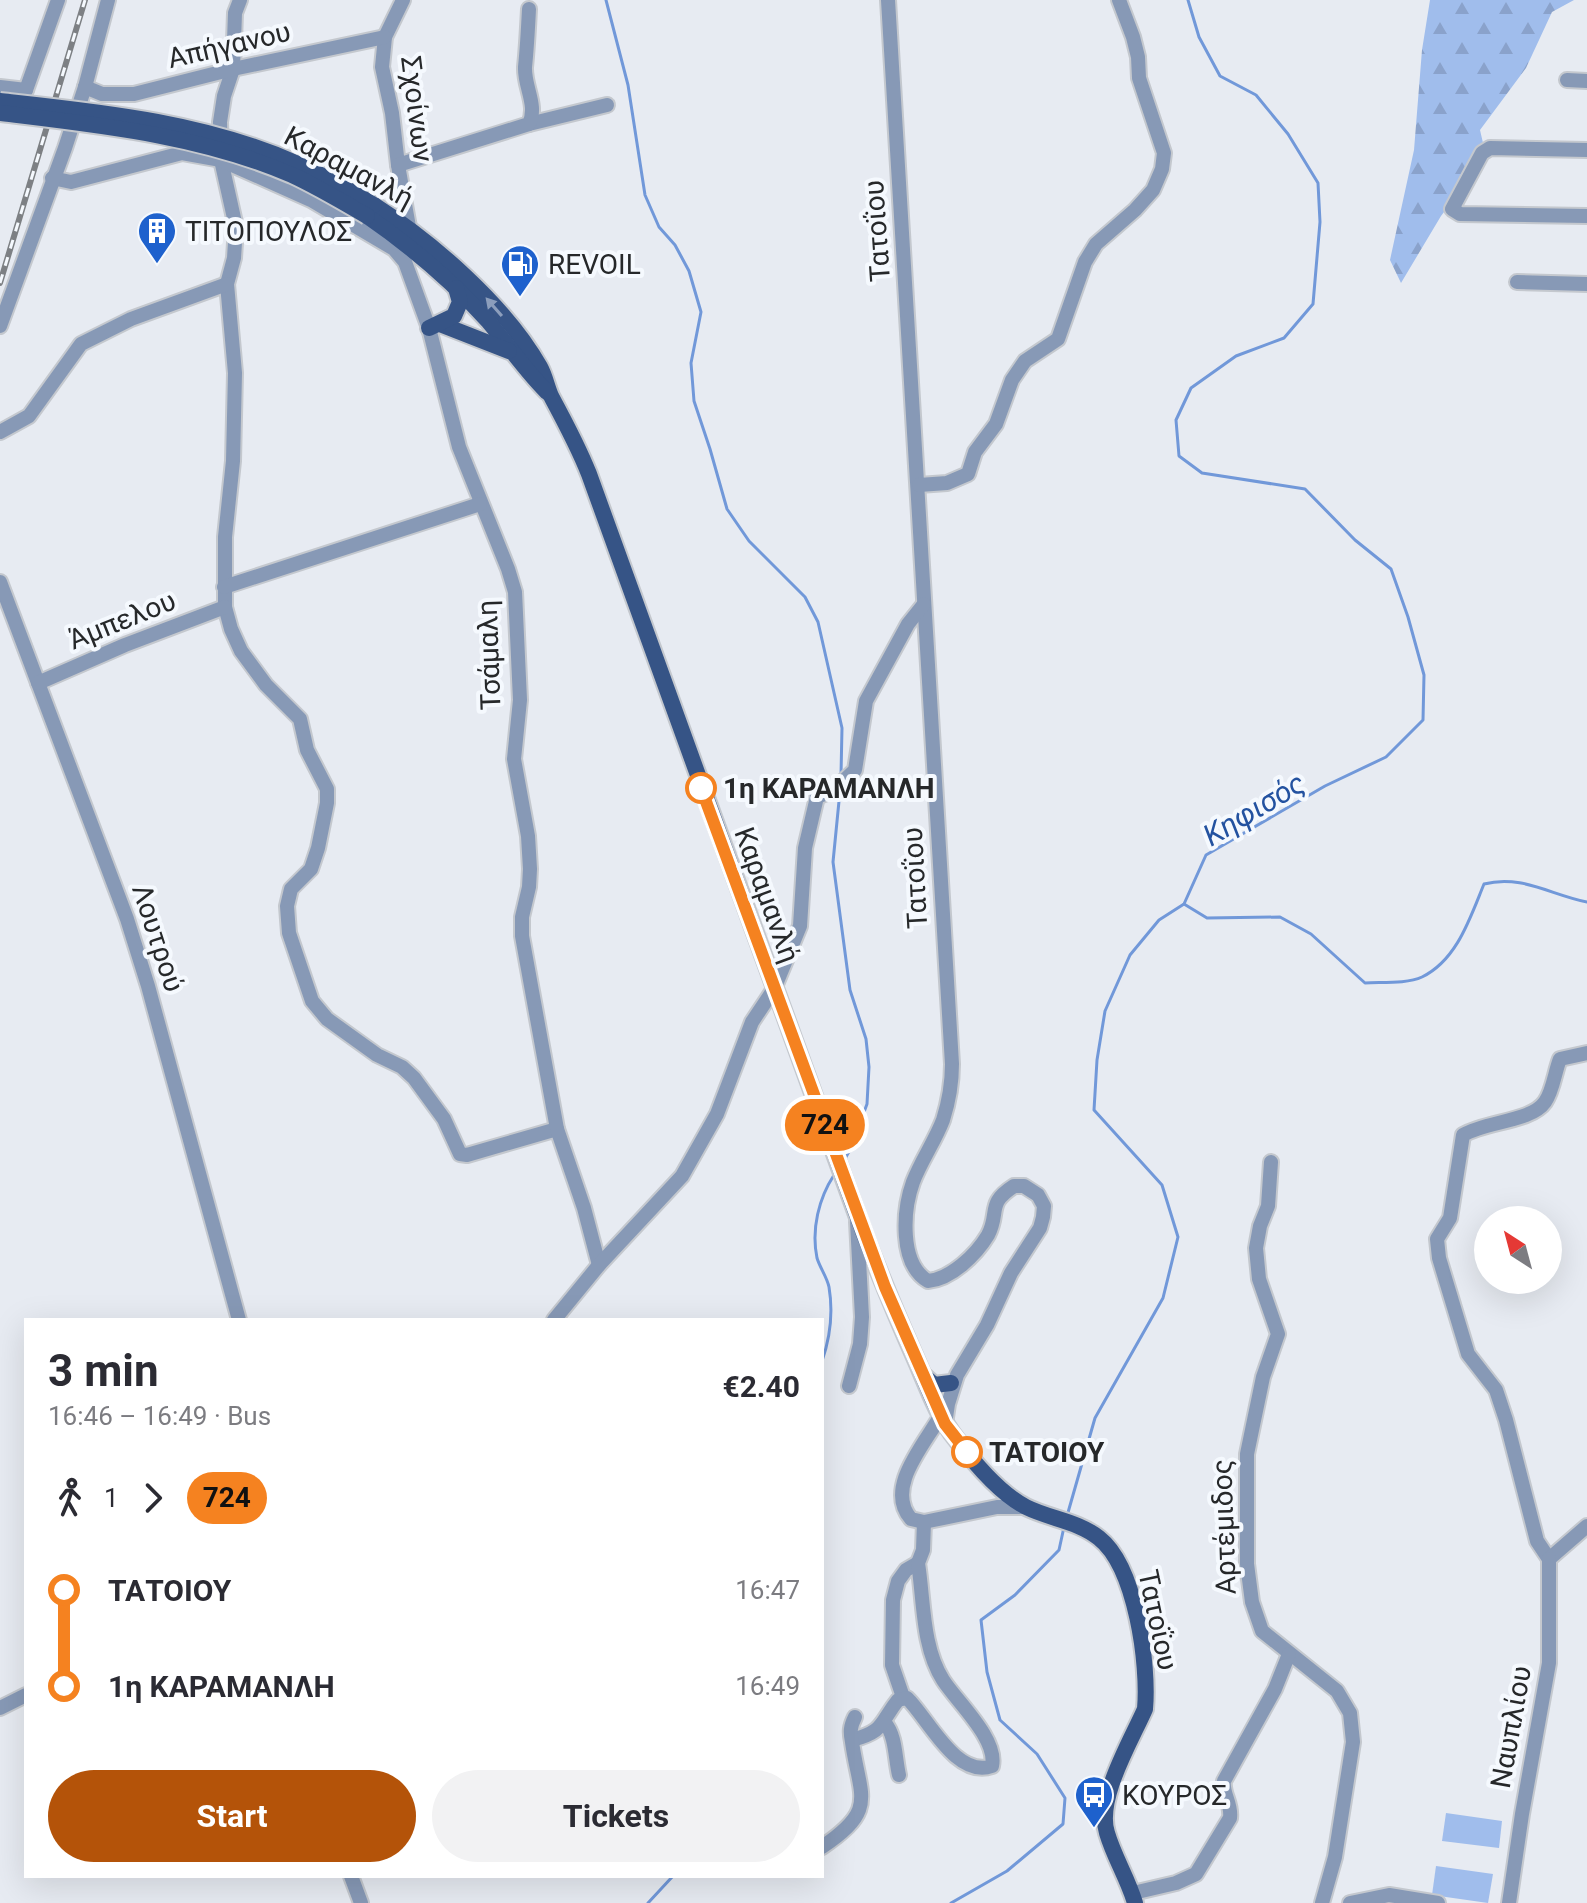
<!DOCTYPE html>
<html lang="en">
<head>
<meta charset="utf-8">
<style>
  body { margin:0; font-family:Roboto,sans-serif; background:#f2f2f3; color:#2b2b33; height:100vh; display:flex; flex-direction:column; font-size:30px; white-space:nowrap }
  * { box-sizing:border-box; margin:0 }
  p { font-size:26px; color:#7c7c81 }
  .icon { flex:none; width:44px; height:44px; fill:none; stroke:currentColor; stroke-width:2; stroke-linecap:round; stroke-linejoin:round }
  .map { position:relative; flex:1; overflow:hidden }
  .drawer { position:absolute; left:24px; top:1318px; width:800px; height:560px; display:flex; flex-direction:column; background:#fff; border-radius:0px; box-shadow:0 8px 32px #0002 }
  .drawer>* { flex:none }
  .badge { padding:0 16px; border-radius:26px; font-size:28px; line-height:52px }
  .needle { width:52px; rotate:324deg }
  .tools { position:absolute; left:1474px; top:1206px; display:grid; gap:16px }
  .tools a { display:grid; place-items:center; width:88px; height:88px; border-radius:50%; background:#fff; box-shadow:0 8px 32px #0002; font-size:40px }
  .map>.badge { position:absolute; translate:-50% -50%; box-shadow:0 0 0 4px #fff }
  .legs { display:flex; align-items:center; gap:12px; height:88px; padding:0 24px; font-size:26px }
  .legs p { margin-inline-start:auto }
  .headline { display:flex; align-items:center; justify-content:space-between; height:136px; padding:0 24px }
  h1 { font-size:44px; font-weight:700; line-height:60px }
  .cta { display:flex; gap:16px; margin-top:auto; padding:16px 24px }
  .cta a { flex:1; height:92px; border-radius:48px; background:#b45309; color:#fff; font-size:32px; font-weight:700; line-height:92px; text-align:center }
  .cta a+a { background:#f2f2f3; color:#2b2b33 }
  ul { padding:0 24px; list-style:none }
  li { display:flex; align-items:center; gap:28px; height:96px; font-size:30px }
  li i { display:grid; place-items:center; width:12px; height:100%; margin:0 10px; background:currentColor }
  li i::after { content:''; width:20px; height:20px; margin:-10px; border:6px solid; border-radius:50%; background:#fff }
  li p { margin-inline-start:auto }
  li:first-child i { background:linear-gradient(#0000 50%,currentColor 0) }
  li:last-child i { background:linear-gradient(currentColor 50%,#0000 0) }
  .map>svg:first-child { display:block }
  .green { fill:#a0bdec }
  .forest { fill:url(#forest-firs) }
  .lines { fill:none; stroke-linecap:round; stroke-linejoin:round }
  .stream { stroke:#7198d9; stroke-width:3 }
  .minor-casing { stroke:#c4c8ce; stroke-width:18 }
  .major-casing { stroke:#c4c8ce; stroke-width:20 }
  .minor { stroke:#8799b6; stroke-width:14 }
  .major { stroke:#365486; stroke-width:16 }
  .rail-casing { stroke:#7d8084; stroke-width:6 }
  .rail { stroke:#f5f9fe; stroke-width:3; stroke-dasharray:9; stroke-linecap:butt }
  .major-bridge-casing { stroke:#c4c8ce; stroke-width:20; stroke-linecap:butt }
  .major-bridge { stroke:#365486; stroke-width:16 }
  .oneway { fill:#8c9ebc }
  .line-1-casing { stroke:#fff; stroke-width:18 }
  .line-1 { stroke:#f58220; stroke-width:12 }
  .stop-1-dot { fill:#fff; stroke:#f58220; stroke-width:4 }
  .labels { text-anchor:middle; dominant-baseline:central; stroke-width:8; stroke-linejoin:round; paint-order:stroke }
  .street-label { font-size:28px; fill:#26282a; stroke:#f5f9fe }
  .poi-label { font-size:28px; fill:#26282a; stroke:#f5f9fe; text-anchor:start }
  .stop-label { font-size:28px; font-weight:bold; fill:#26282a; stroke:#f5f9fe; text-anchor:start }
  .water-label { font-size:30px; font-style:italic; fill:#2352a0; stroke:#f5f9fe }
</style>
</head>
<body>
<div class="map">
<svg width="1587" height="1903" viewBox="0 0 1587 1903">
  <defs>
    <pattern id="forest-firs" width="22" height="20" patternUnits="userSpaceOnUse" patternTransform="scale(2)"><rect width="22" height="20" fill="#a0bdec"/><path d="M5 1l3.5 6h-7zM16 11l3.5 6h-7z" fill="#8aa2cb"/></pattern>
  </defs>
  <rect width="100%" height="100%" fill="#e7ebf2"/>
  <g class="green">
    <path d="M1446 1813 1502 1821 1499 1848 1442 1841Z"/>
    <path d="M1436 1866 1493 1874 1488 1903 1432 1895Z"/>
  </g>
  <path class="forest" d="M1430 0H1574L1552 12 1526 68 1480 130 1486 156 1441 216 1401 283 1390 260 1414 150 1422 50Z"/>
  <g class="lines">
    <g class="stream">
      <path d="M606 0 628 85 645 195 659 227 675 245 689 271 701 312 691 363 694 401 710 449 727 509 749 541 805 597 818 622 842 728 841 775"/>
      <path d="M840 791 833 862 850 990 866 1039 869 1067 867 1104 850 1150 843 1162"/>
      <path d="M1184 904 1207 918 1280 917 1311 934 1365 983C1382 982 1407 984 1422 977 1457 960 1470 918 1484 884 1521 874 1551 895 1587 902"/>
      <path d="M822 1361C830 1338 833 1311 829 1287 827 1277 820 1268 817 1258 811 1229 819 1198 834 1175"/>
      <path d="M1067 1516 1095 1418 1163 1298 1178 1237 1162 1185 1094 1110 1097 1060 1105 1011 1130 955 1159 920 1184 904 1206 855 1325 786 1386 757 1423 720 1424 675 1408 617 1391 569 1355 540 1305 489 1202 473 1179 456 1176 420 1191 388 1236 356 1284 338 1313 304 1320 222 1318 183 1288 134 1256 95 1220 76 1199 37 1188 0"/>
      <path d="M648 1903 673 1876"/>
      <path d="M951 1903 1007 1871 1063 1824 1065 1798 1037 1754 1000 1720 987 1672 981 1620 1015 1595 1059 1550 1064 1527"/>
    </g>
    <defs>
      <g id="minor">
        <path d="M240 0 235 13 233 69 224 96 220 122 221 160 236 227 234 258 227 284 235 373 233 461 225 537V607L231 629 241 651 266 685 300 719 307 750 327 789V803L318 848 311 869 291 889 287 906 289 933 312 1001 327 1019 377 1055 402 1067 414 1078 444 1119 460 1154 467 1155 557 1129"/>
        <path d="M403 0 385 37 382 67 392 113 398 165 409 227"/>
        <path d="M888 0 952 1064C952 1084 949 1101 943 1120 935 1141 921 1161 913 1182 903 1210 899 1264 928 1281 951 1279 976 1255 988 1235 1000 1212 986 1204 1014 1186H1024L1038 1195 1044 1206 1043 1217 1040 1228 1011 1273 987 1325 957 1375 948 1404 945 1424"/>
        <path d="M1567 80 1587 81"/>
        <path d="M0 87 26 90"/>
        <path d="M85 87 102 94H134L233 69 385 37"/>
        <path d="M14 111 26 90 58 0"/>
        <path d="M529 124 607 105"/>
        <path d="M1587 150 1490 148 1482 153 1452 209 1460 214 1587 216"/>
        <path d="M398 165 529 124C538 105 524 87 525 67 527 48 528 29 529 9"/>
        <path d="M52 178 71 182 182 153 221 160 311 200 394 249 405 262 429 328 459 447 508 569 515 592 520 700 514 759 528 836 530 869 529 887 522 917V936L557 1129 584 1208 599 1265"/>
        <path d="M1517 282 1587 284"/>
        <path d="M0 326 65 148 85 87 108 0"/>
        <path d="M0 432 29 416 81 344 131 319 227 284"/>
        <path d="M919 485 947 483 968 474 975 452 996 424 1012 380 1025 361 1058 339 1085 262 1096 244 1135 210 1153 190 1162 169 1164 153 1139 78 1138 57 1133 37 1119 0"/>
        <path d="M0 582 127 919 148 986 239 1320"/>
        <path d="M224 587 480 504"/>
        <path d="M38 683 125 645 225 607"/>
        <path d="M1271 1162 1268 1206 1260 1226 1256 1248 1259 1279 1278 1334 1263 1377 1247 1454V1564L1252 1602 1262 1631 1337 1691 1350 1713 1353 1742 1335 1857 1322 1903"/>
        <path d="M554 1320 599 1265 682 1176 717 1114 752 1022 774 989 800 926 805 848 817 797 834 790 855 770 866 701 908 624 924 604"/>
        <path d="M849 1386 860 1344 862 1317 857 1222"/>
        <path d="M941 1415C925 1444 884 1488 911 1519L924 1522 997 1507H1025"/>
        <path d="M1549 1559 1537 1541 1506 1420 1496 1390 1468 1354 1439 1258 1437 1239 1450 1218 1463 1135C1486 1121 1531 1122 1545 1102 1553 1091 1555 1071 1560 1059L1587 1053"/>
        <path d="M1549 1559 1587 1526"/>
        <path d="M903 1697 892 1665 893 1600 898 1581 906 1570 918 1563"/>
        <path d="M0 1708 26 1695"/>
        <path d="M885 1723C896 1736 895 1758 899 1775"/>
        <path d="M852 1740C885 1731 879 1724 898 1700L907 1698C928 1718 956 1779 992 1766 998 1739 957 1702 943 1680 922 1647 924 1601 918 1563L923 1550 924 1522"/>
        <path d="M822 1847C878 1809 860 1798 852 1742 850 1732 850 1727 855 1717"/>
        <path d="M351 1876 361 1903"/>
        <path d="M1133 1893 1176 1883 1196 1874 1230 1818C1232 1803 1222 1794 1224 1781L1275 1689 1289 1654"/>
        <path d="M1350 1903 1389 1895 1438 1903"/>
        <path d="M1509 1903 1522 1814 1549 1663V1559"/>
      </g>
      <g id="major">
        <path d="M374 205C432 242 506 306 540 367 545 376 547 387 551 396 565 422 578 446 589 474L864 1234C881 1278 899 1321 918 1364 929 1390 939 1418 957 1440 975 1464 999 1493 1026 1507 1050 1519 1078 1521 1099 1538 1136 1567 1149 1665 1145 1709 1131 1741 1096 1799 1107 1833 1114 1857 1128 1879 1135 1903"/>
        <path d="M367 216C412 247 452 281 488 321 508 345 525 370 547 392"/>
        <path d="M440 324 509 351"/>
        <path d="M429 328 454 316 460 302 456 288"/>
        <path d="M924 1376 934 1385 951 1383"/>
      </g>
    </defs>
    <use href="#minor" class="minor-casing"/>
    <use href="#major" class="major-casing"/>
    <use href="#minor" class="minor"/>
    <use href="#major" class="major"/>
    <defs>
      <path id="rail" d="M0 283 85 0"/>
    </defs>
    <use href="#rail" class="rail-casing"/>
    <use href="#rail" class="rail"/>
    <defs>
      <g id="major-bridge">
        <path d="M0 101C101 112 204 122 298 164 325 176 349 190 374 205"/>
        <path d="M0 113C98 125 200 135 292 175 318 187 343 202 367 216"/>
      </g>
    </defs>
    <use href="#major-bridge" class="major-bridge-casing"/>
    <use href="#major-bridge" class="major-bridge"/>
  </g>
  <defs><path id="oneway-solid" d="M-6-.8H1V-3.2L6.5 0L1 3.2V.8H-6Z" transform="scale(2)"/></defs>
  <use class="oneway" href="#oneway-solid" transform="translate(494 307) rotate(-131)"/>
  <g class="lines">
    <defs>
      <path id="line-1" d="M701 788 885 1287 945 1424 967 1452"/>
    </defs>
    <use href="#line-1" class="line-1-casing"/>
    <use href="#line-1" class="line-1"/>
  </g>
  <defs>
    <symbol id="building-pin" viewBox="-11 -11 22 30"><path d="M0 17L-7.5 6A9.5 9.5 0 1 1 7.5 6Z" fill="#1e61cd" stroke="#f5f9fe"/><path d="M-4-6H4V6H1V3H-1V6H-4ZM-2.5-4.3h1.7v1.8h-1.7ZM.8-4.3h1.7v1.8H.8ZM-2.5-1h1.7V.8h-1.7ZM.8-1h1.7V.8H.8Z" fill="#fff"/></symbol>
    <symbol id="fuel-pin" viewBox="-11 -11 22 30"><path d="M0 17L-7.5 6A9.5 9.5 0 1 1 7.5 6Z" fill="#1e61cd" stroke="#f5f9fe"/><path d="M-5.5-6h7V0h2V4h1.3V-2.5L3-4.5l.8-.8L6-3V5H2.5V1h-1V6h-7ZM-4.2-4.7v3.2H.2V-4.7Z" fill="#fff"/></symbol>
    <symbol id="bus-pin" viewBox="-11 -11 22 30"><path d="M0 17L-7.5 6A9.5 9.5 0 1 1 7.5 6Z" fill="#1e61cd" stroke="#f5f9fe"/><path d="M-5-6H5V4H4V6H2V4H-2V6H-4V4H-5ZM-3.5-4V0h7V-4ZM-3.5 1.2v1.5H-2V1.2ZM2 1.2v1.5H3.5V1.2Z" fill="#fff"/></symbol>
  </defs>
  <g fill-rule="evenodd">
    <use href="#building-pin" x="135" y="209" width="44" height="60"/>
    <use href="#fuel-pin" x="498" y="242" width="44" height="60"/>
    <use href="#bus-pin" x="1072" y="1773" width="44" height="60"/>
  </g>
  <g class="stop-1-dot">
    <circle cx="701" cy="788" r="14"/>
    <circle cx="967" cy="1452" r="14"/>
  </g>
  <g class="labels">
    <g class="street-label">
      <text transform="translate(229 45) rotate(-13)">Απήγανου</text>
      <text transform="translate(417 109) rotate(83)">Σχοίνων</text>
      <text transform="translate(349 167) rotate(28)">Καραμανλή</text>
      <text transform="translate(877 231) rotate(-94)">Τατοΐου</text>
      <text transform="translate(122 620) rotate(-22)">Άμπελου</text>
      <text transform="translate(489 655) rotate(-92)">Τσάμαλη</text>
      <text transform="translate(915 878) rotate(-93)">Τατοΐου</text>
      <text transform="translate(767 895) rotate(70)">Καραμανλή</text>
      <text transform="translate(158 938) rotate(72)">Λουτρού</text>
      <text transform="translate(1224 1527) rotate(-92)">Αρτέμιδος</text>
      <text transform="translate(1158 1620) rotate(78)">Τατοΐου</text>
      <text transform="translate(1511 1727) rotate(-80)">Ναυπλίου</text>
    </g>
    <g class="poi-label">
      <text x="185" y="231">ΤΙΤΟΠΟΥΛΟΣ</text>
      <text x="548" y="264">REVOIL</text>
      <text x="1122" y="1795">ΚΟΥΡΟΣ</text>
    </g>
    <g class="stop-label">
      <text x="723" y="788">1η ΚΑΡΑΜΑΝΛΗ</text>
      <text x="989" y="1452">ΤΑΤΟΙΟΥ</text>
    </g>
    <g class="water-label">
      <text transform="translate(1254 809) rotate(-31)">Κηφισός</text>
    </g>
  </g>
</svg>
<div class="tools">
<a><svg class="needle" viewBox="-14 -14 28 28"><path d="M0-13l5 13h-10z" fill="#e53935"/><path d="M0 13l5-13h-10z" fill="#7c7c81"/></svg></a>
</div>
<b class="badge" style="left:825px;top:1125px;background:#f58220;color:#111">724</b>
<section class="drawer">
<div class="headline"><div><h1>3 min</h1><p>16:46 – 16:49 · Bus</p></div><b>€2.40</b></div>
<div class="legs"><svg class="icon" aria-label="walk" viewBox="0 0 24 24"><circle cx="13" cy="4" r="2"/><path d="M13 8l-2 6 4 7M11 14l-3 7M7 12l3-4h3l4 4"/></svg>1<svg class="icon" aria-label="forward" viewBox="0 0 24 24"><path d="M9 5l7 7-7 7"/></svg><b class="badge" style="background:#f58220;color:#111">724</b></div>
<ul>
<li><i style="color:#f58220"></i><b>ΤΑΤΟΙΟΥ</b><p>16:47</p></li>
<li><i style="color:#f58220"></i><b>1η ΚΑΡΑΜΑΝΛΗ</b><p>16:49</p></li>
</ul>
<div class="cta"><a>Start</a><a>Tickets</a></div>
</section>
</div>
</body>
</html>
